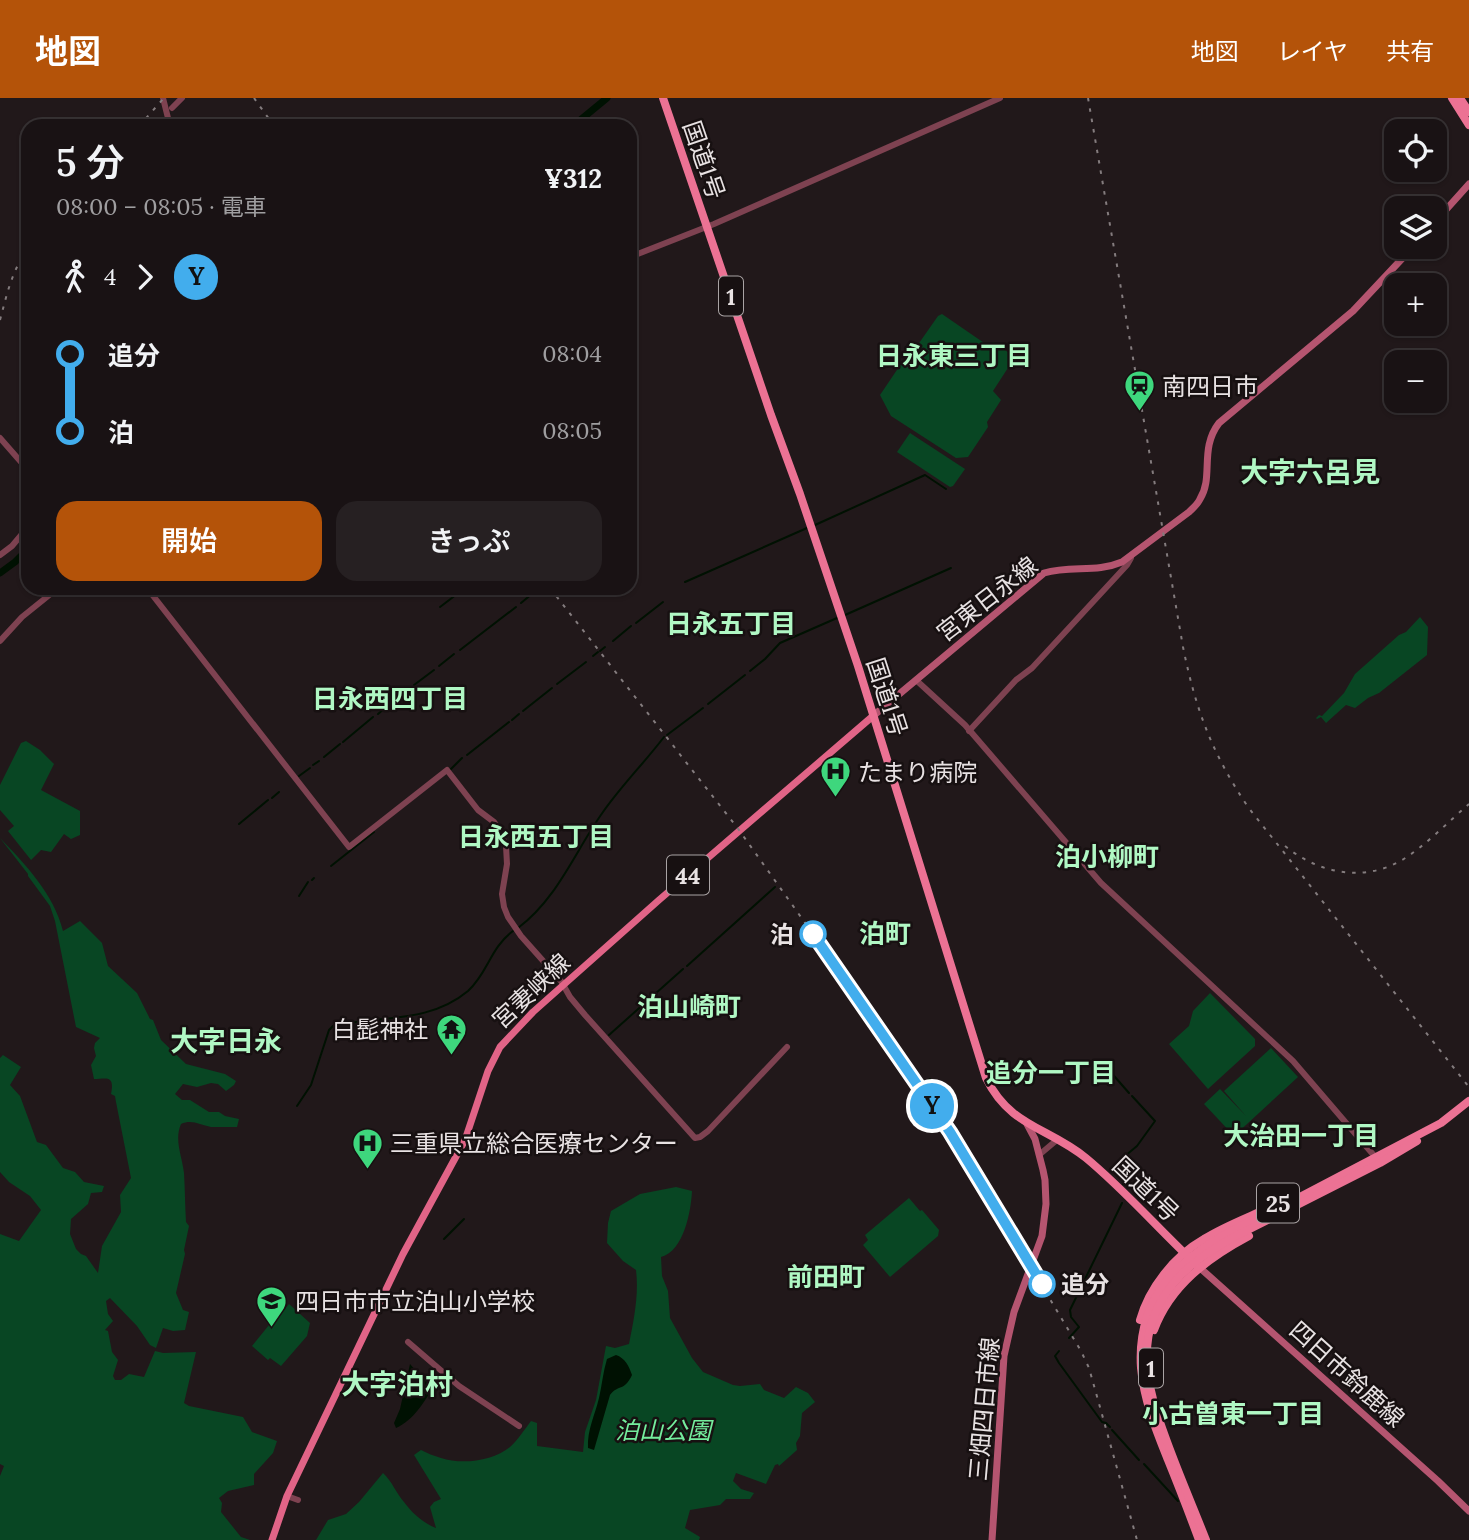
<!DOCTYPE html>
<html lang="ja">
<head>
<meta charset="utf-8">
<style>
  body { margin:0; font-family:Lora,"Noto Sans JP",serif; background:#262022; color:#f1f3f6; height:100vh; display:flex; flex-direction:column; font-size:26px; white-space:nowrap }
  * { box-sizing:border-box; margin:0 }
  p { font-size:23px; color:#9f9ea0 }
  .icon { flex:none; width:38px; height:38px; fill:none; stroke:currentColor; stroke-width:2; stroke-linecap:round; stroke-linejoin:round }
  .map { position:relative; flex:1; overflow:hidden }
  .panel { position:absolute; left:21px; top:21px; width:616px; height:476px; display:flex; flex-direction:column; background:#191214; border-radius:21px; box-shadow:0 2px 5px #0004,0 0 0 2px #373234 }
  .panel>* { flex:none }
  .badge { padding:0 14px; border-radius:23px; font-size:24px; line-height:46px }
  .controls { position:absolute; left:1384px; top:21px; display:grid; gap:14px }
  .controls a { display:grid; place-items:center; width:63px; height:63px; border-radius:14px; background:#191214; box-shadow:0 2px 5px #0004,0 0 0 2px #373234; font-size:35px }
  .map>.badge { position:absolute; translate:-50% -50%; box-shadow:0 0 0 4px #fff }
  .legs { display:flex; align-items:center; gap:10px; height:77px; padding:0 35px; font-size:23px }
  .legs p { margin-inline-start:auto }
  .summary { display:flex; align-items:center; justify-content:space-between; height:119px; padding:0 35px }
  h1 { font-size:38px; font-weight:600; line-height:52px }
  .button { display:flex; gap:14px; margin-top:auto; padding:14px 35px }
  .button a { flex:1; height:80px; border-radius:21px; background:#b45309; color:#fff; font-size:28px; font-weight:600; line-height:80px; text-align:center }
  .button a+a { background:#262022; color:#f1f3f6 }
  ul { padding:0 35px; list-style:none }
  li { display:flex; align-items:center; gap:24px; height:77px; font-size:26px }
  li i { display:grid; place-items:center; width:10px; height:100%; margin:0 9px; background:currentColor }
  li i::after { content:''; width:18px; height:18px; margin:-9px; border:5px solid; border-radius:50%; background:#191214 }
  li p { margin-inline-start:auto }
  li:first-child i { background:linear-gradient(#0000 50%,currentColor 0) }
  li:last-child i { background:linear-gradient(currentColor 50%,#0000 0) }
  header { display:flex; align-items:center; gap:42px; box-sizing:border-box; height:98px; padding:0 35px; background:#b45309; color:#fff }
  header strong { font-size:33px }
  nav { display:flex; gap:38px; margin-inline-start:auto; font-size:24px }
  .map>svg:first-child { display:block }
  .green { fill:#084623 }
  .water { fill:#001102 }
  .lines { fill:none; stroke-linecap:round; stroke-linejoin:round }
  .stream { stroke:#001102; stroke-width:2 }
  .river { stroke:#001102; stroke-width:7 }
  .tertiary { stroke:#7e4251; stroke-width:6 }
  .secondary { stroke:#b55570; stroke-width:7 }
  .primary { stroke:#e16487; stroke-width:7 }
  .trunk { stroke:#ec7294; stroke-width:8 }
  .rail { stroke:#847c7e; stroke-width:2; stroke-dasharray:3.5 7; stroke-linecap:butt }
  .line-1-casing { stroke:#fff; stroke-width:16 }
  .line-1 { stroke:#42aded; stroke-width:10 }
  .stop-1-dot { fill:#fff; stroke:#42aded; stroke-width:3.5 }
  .labels { text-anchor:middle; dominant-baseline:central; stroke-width:5; stroke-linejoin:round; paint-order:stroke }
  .shield { fill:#171011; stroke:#a9a3a4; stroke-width:2 }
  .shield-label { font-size:23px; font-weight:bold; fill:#e8e2e3 }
  .street-label { font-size:24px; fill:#e8e2e3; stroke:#171011 }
  .poi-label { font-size:24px; fill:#e8e2e3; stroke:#171011; text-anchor:start }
  .stop-label { font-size:24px; font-weight:bold; fill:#e8e2e3; stroke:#171011; text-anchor:end }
  .park-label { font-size:24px; font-style:italic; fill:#74ed9d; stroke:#171011 }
  .neighbourhood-label { font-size:26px; font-weight:bold; fill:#b0f8c4; stroke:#171011 }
  .quarter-label { font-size:28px; font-weight:bold; fill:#b0f8c4; stroke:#171011 }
</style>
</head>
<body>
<header>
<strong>地図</strong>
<nav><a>地図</a><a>レイヤ</a><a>共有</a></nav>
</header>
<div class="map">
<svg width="1469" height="1442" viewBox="0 0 1469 1442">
  <rect width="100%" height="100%" fill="#21181a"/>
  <g class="green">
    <path d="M942 216 990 249 993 244 1015 259 993 293 1001 302 987 324 988 329 968 359 956 360 891 318 880 297 907 257 910 258 938 218Z"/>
    <path d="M910 335 965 371 953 388 950 389 897 354Z"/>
    <path d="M1420 519 1428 529 1427 557 1379 595 1368 600 1355 610 1346 607 1326 625 1321 619 1317 621 1316 620 1319 617 1322 618 1344 595 1355 576 1399 537 1406 534Z"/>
    <path d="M26 643 40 652 54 666 41 692 80 713V737L71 741 64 736 51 754 41 752 31 762 8 733 14 728 0 712V687L21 645Z"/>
    <path d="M0 740C25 766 54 796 63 833L80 823 102 845 108 868 137 895 150 921 153 922 161 942 186 966 225 976 236 983 234 987 226 993 218 986 211 985 197 989 183 986 175 996 182 1002H190L209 1014H219L225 1018 239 1021 237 1029C228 1029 220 1029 211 1029 200 1027 192 1021 181 1026 174 1042 182 1058 184 1075 185 1091 185 1108 186 1124L189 1128 184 1152 185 1156 176 1195 183 1212 189 1214 185 1232 173 1233 163 1230 156 1250 150 1247 137 1228 110 1200 106 1203 108 1216 113 1223 105 1232 108 1233 112 1254 118 1262 113 1278 115 1282H121L129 1276 144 1279 155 1253 163 1255 196 1254 184 1305 189 1308 243 1319 252 1334 277 1343 273 1355 254 1376V1387L228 1393 219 1400 222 1405 221 1414 241 1439 250 1442H0V1378L4 1368 0 1366V1136L19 1143 41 1112 30 1098 9 1084 0 1074V960L3 957 21 969 10 987 20 998 37 1044 46 1047 63 1070 75 1074 84 1084 104 1088 102 1094 91 1095 88 1106 71 1121 70 1136 76 1151 81 1156 86 1158 98 1175 102 1148 121 1114 120 1097 131 1080 116 1004 115 998 111 996C115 976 106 981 94 981L91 967 96 958 94 950 95 945 100 940 76 929 55 823 50 808 28 778V776Z"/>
    <path d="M1210 895 1255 941V948L1208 991 1169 946 1189 928 1193 913Z"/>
    <path d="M1271 950 1298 979 1234 1038 1204 1006 1220 991 1246 1018 1224 993Z"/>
    <path d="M676 1089 692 1093C691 1113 684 1153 661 1159L662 1178 668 1193 670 1220 692 1260 703 1274 733 1287 740 1288 760 1286 764 1292 784 1300 796 1289 808 1295 815 1304 802 1315 800 1338 796 1345 797 1352 779 1368 778 1366 775 1367 766 1386 736 1375 733 1383 741 1391 754 1395 750 1401H726L720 1407 690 1412 685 1430 700 1439 699 1442H316L328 1422 346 1416 359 1404 383 1375C392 1383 396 1395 404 1404 412 1415 423 1425 436 1430L430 1409 434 1404 441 1401 414 1357 421 1352C427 1355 434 1358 441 1360 462 1367 493 1363 510 1349 518 1342 524 1332 531 1323L537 1325V1348L583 1354 585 1334 596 1302 606 1248 615 1250 629 1246C634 1221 639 1197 636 1172L623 1163 607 1145 608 1125 611 1113 640 1096Z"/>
    <path d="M909 1100 920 1113 922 1112 939 1132 938 1138 890 1179 863 1147 868 1142 865 1137Z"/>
    <path d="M289 1206 310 1225 307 1238 281 1268 270 1260 268 1262 252 1248 282 1211 284 1212Z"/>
  </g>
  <g class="water">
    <path d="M616 1257C625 1260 629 1268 632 1277 624 1294 618 1286 610 1297L594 1352 588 1350C587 1332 595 1317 599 1300 602 1287 603 1274 607 1261Z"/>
    <path d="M410 1266 423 1281 426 1280 434 1288C424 1304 414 1322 396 1330L394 1325 400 1311Z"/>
  </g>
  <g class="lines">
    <g class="stream">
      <path d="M815 427 925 377 946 391"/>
      <path d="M685 484 807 430"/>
      <path d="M521 505 539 490"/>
      <path d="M440 509 465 490"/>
      <path d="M845 517 951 470"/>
      <path d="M636 525 663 504"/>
      <path d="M613 543 631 528"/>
      <path d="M460 552 516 509"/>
      <path d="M600 553 605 549"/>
      <path d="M593 558 598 554"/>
      <path d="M439 568 454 556"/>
      <path d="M750 573 765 561 780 545 837 520"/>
      <path d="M557 586 586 564"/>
      <path d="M414 587 434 572"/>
      <path d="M403 596 409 591"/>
      <path d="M708 606 745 577"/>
      <path d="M523 613 552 590"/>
      <path d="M378 616 397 600"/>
      <path d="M512 622 519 616"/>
      <path d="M667 637 703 610"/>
      <path d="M343 644 373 619"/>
      <path d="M467 657 509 624"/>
      <path d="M324 659 340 646"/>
      <path d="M313 667 319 663"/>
      <path d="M451 671 462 660"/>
      <path d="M299 678 310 670"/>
      <path d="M272 700 279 694"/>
      <path d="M239 726 268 702"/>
      <path d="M331 768 374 734"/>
      <path d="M312 782 314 780"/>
      <path d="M299 798 308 784"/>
      <path d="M518 830C558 800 575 753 603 714 622 687 645 664 664 639"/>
      <path d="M687 868 775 789"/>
      <path d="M609 937 683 871"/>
      <path d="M1108 971 1129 995"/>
      <path d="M921 986 930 981"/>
      <path d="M297 1008 311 987 329 932 333 928C344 924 355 925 365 923 403 919 438 918 468 893 488 875 490 850 513 833"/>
      <path d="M1127 1078 1123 1066 1125 1058 1137 1048 1155 1023 1132 998"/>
      <path d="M1123 1086 1128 1082"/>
      <path d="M444 1141 464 1121"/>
      <path d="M1069 1240 1079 1229 1071 1219 1070 1212 1122 1105"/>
      <path d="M1059 1253 1055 1258 1059 1265 1102 1324 1106 1325 1110 1329"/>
      <path d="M1112 1332 1139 1362"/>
      <path d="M1144 1366 1178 1403"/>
    </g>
    <g class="river">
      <path d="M573 28 607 0"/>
      <path d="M0 475 15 464 28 451"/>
    </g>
    <g class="tertiary">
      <path d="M163 0 170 28"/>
      <path d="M172 10 182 0"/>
      <path d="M160 28 162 23"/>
      <path d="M630 159 714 126 1000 0"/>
      <path d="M0 340 28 372"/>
      <path d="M0 457 12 448 28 429"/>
      <path d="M147 490 349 749 447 672 478 712 494 724 500 733 506 748 507 766 502 796 504 809 508 819 521 838 561 883 570 899 585 917 695 1040 700 1039 708 1033 787 949"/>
      <path d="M0 543 22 519 58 490"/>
      <path d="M916 582 965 627 1101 785 1293 963 1377 1061"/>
      <path d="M969 633 1016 582 1032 570 1127 467 1131 460V458"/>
      <path d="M1039 1057 1058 1041"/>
      <path d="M408 1244 459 1288 519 1328"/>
      <path d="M287 1398 298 1402"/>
    </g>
    <g class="secondary">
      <path d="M1435 124 1469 86"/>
      <path d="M873 618 1044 475C1071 467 1096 475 1122 464L1189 414C1193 410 1198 406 1200 401 1214 379 1199 351 1219 325L1353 213 1413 149"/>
      <path d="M1199 1169 1438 1383 1469 1413"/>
      <path d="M992 1442 1004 1258 1014 1214 1042 1138 1046 1106 1045 1082 1043 1072 1035 1041 1027 1026"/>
    </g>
    <path class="primary" d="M272 1442 287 1398 403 1156 465 1042 488 973 500 949 533 914 659 802 873 618"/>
    <g class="trunk">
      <path d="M663 0 771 317 800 396 858 568 986 980C1010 1029 1048 1029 1086 1060 1126 1093 1161 1134 1199 1169"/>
      <path d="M1452 0 1469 27"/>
      <path d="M1460 0 1469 14"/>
      <path d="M1140 1222C1149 1190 1174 1158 1204 1141 1223 1129 1244 1121 1264 1112"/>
      <path d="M1154 1232C1171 1187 1208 1160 1249 1138"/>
      <path d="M1199 1442C1189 1415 1179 1389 1168 1362 1156 1332 1144 1303 1141 1270 1139 1240 1146 1210 1165 1185 1196 1145 1250 1124 1294 1102 1343 1076 1392 1051 1441 1025L1469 1003"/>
      <path d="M1206 1442C1195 1414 1183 1386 1172 1357 1150 1299 1128 1240 1173 1186 1189 1166 1210 1153 1232 1140L1380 1065 1417 1043"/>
    </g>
    <g class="rail">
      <path d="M254 0 274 28"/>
      <path d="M1088 0 1183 549C1196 613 1212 655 1248 709L1469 989"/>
      <path d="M139 28 164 0"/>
      <path d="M0 222C7 196 12 172 28 151"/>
      <path d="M550 490 739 732 813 836 950 1034 1081 1253 1089 1270 1098 1302 1137 1442"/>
      <path d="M1285 748C1318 775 1363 785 1402 762 1424 749 1448 724 1469 706"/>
    </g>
  </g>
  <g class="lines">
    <defs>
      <path id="line-1" d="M813 836 950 1034 1042 1186"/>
    </defs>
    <use href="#line-1" class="line-1-casing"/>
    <use href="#line-1" class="line-1"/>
  </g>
  <defs>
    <symbol id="station-pin" viewBox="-11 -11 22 30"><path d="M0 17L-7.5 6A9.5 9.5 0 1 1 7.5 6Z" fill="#3ed77d" stroke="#171011"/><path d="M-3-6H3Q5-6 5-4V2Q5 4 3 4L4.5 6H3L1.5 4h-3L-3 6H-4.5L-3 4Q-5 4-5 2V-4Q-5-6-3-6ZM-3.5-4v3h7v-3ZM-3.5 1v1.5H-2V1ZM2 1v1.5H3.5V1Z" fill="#111"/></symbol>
    <symbol id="hospital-pin" viewBox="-11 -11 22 30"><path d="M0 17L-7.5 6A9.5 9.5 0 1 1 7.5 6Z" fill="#3ed77d" stroke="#171011"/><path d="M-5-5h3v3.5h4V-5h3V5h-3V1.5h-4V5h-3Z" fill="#111"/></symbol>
    <symbol id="temple-pin" viewBox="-11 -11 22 30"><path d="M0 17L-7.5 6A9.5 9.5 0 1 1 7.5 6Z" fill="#3ed77d" stroke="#171011"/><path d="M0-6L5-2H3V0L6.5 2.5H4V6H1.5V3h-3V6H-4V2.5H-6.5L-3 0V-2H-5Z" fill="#111"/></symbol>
    <symbol id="school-pin" viewBox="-11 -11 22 30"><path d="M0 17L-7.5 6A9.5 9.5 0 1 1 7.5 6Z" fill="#3ed77d" stroke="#171011"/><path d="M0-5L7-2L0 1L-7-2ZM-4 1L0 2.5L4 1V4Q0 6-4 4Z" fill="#111"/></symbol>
  </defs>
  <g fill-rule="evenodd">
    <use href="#station-pin" x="1122" y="270" width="35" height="47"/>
    <use href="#hospital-pin" x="818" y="656" width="35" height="47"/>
    <use href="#temple-pin" x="434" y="914" width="35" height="47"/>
    <use href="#hospital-pin" x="350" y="1028" width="35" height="47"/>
    <use href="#school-pin" x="254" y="1186" width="35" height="47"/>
  </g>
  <g class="stop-1-dot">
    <circle cx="813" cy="836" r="12"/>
    <circle cx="1042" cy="1186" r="12"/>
  </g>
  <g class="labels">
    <g class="shield">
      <rect x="719" y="178.5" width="24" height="39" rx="5"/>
      <rect x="667" y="757.5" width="42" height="39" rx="5"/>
      <rect x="1257" y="1085.5" width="42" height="39" rx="5"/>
      <rect x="1139" y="1250.5" width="24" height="39" rx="5"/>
    </g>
    <g class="shield-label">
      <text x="731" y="198">1</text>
      <text x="688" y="777">44</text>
      <text x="1278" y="1105">25</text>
      <text x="1151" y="1270">1</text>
    </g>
    <g class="street-label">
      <text transform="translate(704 62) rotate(71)">国道1号</text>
      <text transform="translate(987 501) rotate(-38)">宮東日永線</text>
      <text transform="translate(887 599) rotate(72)">国道1号</text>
      <text transform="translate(531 893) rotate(-43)">宮妻峡線</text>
      <text transform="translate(1146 1091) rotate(44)">国道1号</text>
      <text transform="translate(1347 1276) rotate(42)">四日市鈴鹿線</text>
      <text transform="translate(984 1311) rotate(-85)">三畑四日市線</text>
    </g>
    <g class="poi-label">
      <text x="1162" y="288">南四日市</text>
      <text x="858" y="674">たまり病院</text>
      <text x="428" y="931" text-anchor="end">白髭神社</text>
      <text x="390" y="1045">三重県立総合医療センター</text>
      <text x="295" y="1203">四日市市立泊山小学校</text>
    </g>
    <g class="stop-label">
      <text x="794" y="836">泊</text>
      <text x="1061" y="1186" text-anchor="start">追分</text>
    </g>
    <g class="park-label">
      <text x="663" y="1332">泊山公園</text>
    </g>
    <g class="neighbourhood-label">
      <text x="954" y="257">日永東三丁目</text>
      <text x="731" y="525">日永五丁目</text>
      <text x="390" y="600">日永西四丁目</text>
      <text x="536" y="738">日永西五丁目</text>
      <text x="1107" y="758">泊小柳町</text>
      <text x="885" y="835">泊町</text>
      <text x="689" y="908">泊山崎町</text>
      <text x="1051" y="974">追分一丁目</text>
      <text x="1301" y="1037">大治田一丁目</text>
      <text x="826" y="1178">前田町</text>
      <text x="1233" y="1315">小古曽東一丁目</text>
    </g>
    <g class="quarter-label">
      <text x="1310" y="374">大字六呂見</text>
      <text x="226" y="943">大字日永</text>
      <text x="397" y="1286">大字泊村</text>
    </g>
  </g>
</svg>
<div class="controls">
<a><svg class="icon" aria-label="locate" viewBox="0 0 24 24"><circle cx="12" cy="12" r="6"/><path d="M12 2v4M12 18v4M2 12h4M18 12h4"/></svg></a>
<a><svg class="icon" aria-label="layers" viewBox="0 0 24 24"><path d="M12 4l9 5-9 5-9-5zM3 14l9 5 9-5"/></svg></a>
<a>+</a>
<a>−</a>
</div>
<b class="badge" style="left:932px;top:1008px;background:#42aded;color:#111">Y</b>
<section class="panel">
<div class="summary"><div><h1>5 分</h1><p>08:00 – 08:05 · 電車</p></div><b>¥312</b></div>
<div class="legs"><svg class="icon" aria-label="walk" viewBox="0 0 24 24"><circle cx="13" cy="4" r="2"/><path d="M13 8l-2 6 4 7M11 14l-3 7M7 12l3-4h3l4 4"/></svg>4<svg class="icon" aria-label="forward" viewBox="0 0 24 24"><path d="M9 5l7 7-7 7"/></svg><b class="badge" style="background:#42aded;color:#111">Y</b></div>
<ul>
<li><i style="color:#42aded"></i><b>追分</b><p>08:04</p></li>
<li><i style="color:#42aded"></i><b>泊</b><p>08:05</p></li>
</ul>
<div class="button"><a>開始</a><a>きっぷ</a></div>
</section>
</div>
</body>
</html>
